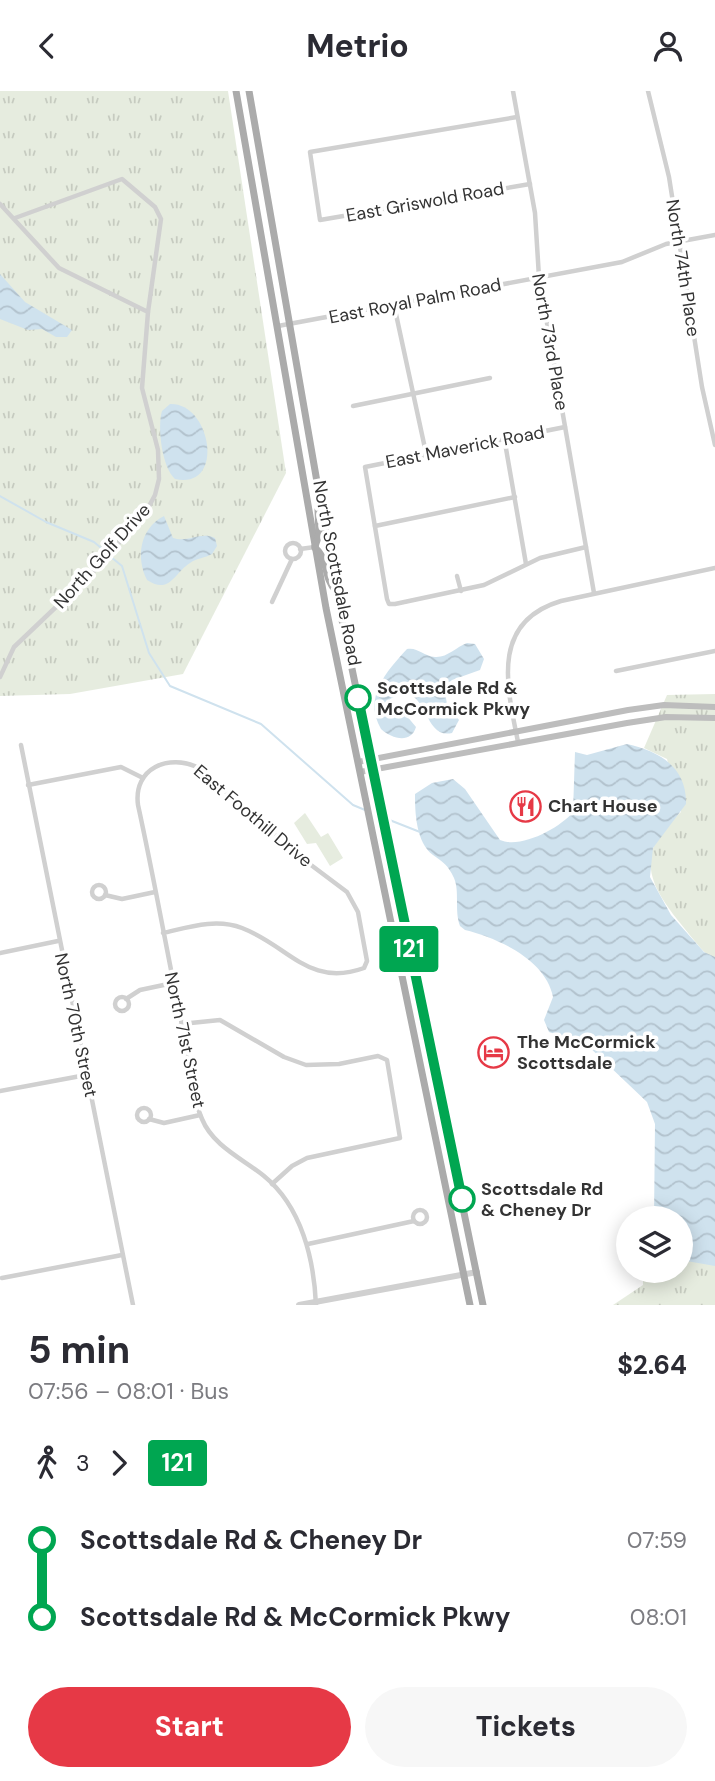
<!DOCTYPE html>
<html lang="en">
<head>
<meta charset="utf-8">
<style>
  body { margin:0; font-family:"DM Sans",sans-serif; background:#f7f7f7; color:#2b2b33; height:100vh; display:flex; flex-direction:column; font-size:26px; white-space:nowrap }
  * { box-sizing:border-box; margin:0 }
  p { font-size:23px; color:#7c7c81 }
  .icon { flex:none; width:38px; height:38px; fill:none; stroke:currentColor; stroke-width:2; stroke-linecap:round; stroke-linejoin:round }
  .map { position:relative; height:1214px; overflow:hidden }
  .drawer { display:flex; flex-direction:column; background:#fff; flex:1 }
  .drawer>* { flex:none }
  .badge { padding:0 14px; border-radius:5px; font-size:24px; line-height:46px }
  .tools { position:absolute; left:616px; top:1115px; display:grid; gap:14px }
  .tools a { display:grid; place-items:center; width:77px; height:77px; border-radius:50%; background:#fff; box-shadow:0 4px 18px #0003; font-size:35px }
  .map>.badge { position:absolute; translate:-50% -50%; box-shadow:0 0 0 4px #fff }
  .legs { display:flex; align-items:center; gap:10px; height:77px; padding:0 28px; font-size:23px }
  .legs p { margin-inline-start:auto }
  .headline { display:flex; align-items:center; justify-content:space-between; height:119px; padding:0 28px }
  h1 { font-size:38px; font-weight:700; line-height:52px }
  .action { display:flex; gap:14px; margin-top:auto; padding:14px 28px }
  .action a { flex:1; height:80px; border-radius:42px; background:#e63946; color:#fff; font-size:28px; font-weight:700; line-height:80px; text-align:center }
  .action a+a { background:#f7f7f7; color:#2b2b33 }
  ul { padding:0 28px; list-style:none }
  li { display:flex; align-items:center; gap:24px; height:77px; font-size:26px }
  li i { display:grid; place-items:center; width:10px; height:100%; margin:0 9px; background:currentColor }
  li i::after { content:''; width:18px; height:18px; margin:-9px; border:5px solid; border-radius:50%; background:#fff }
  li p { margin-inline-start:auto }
  li:first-child i { background:linear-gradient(#0000 50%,currentColor 0) }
  li:last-child i { background:linear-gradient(currentColor 50%,#0000 0) }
  header { display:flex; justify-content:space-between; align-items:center; height:91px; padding:0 28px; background:#fff; font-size:32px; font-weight:700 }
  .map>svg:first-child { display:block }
  .grass { fill:url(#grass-tufts) }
  .green { fill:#e6ecdf }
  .water { fill:url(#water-waves) }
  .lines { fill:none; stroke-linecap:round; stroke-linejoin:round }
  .stream { stroke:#cfe2ee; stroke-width:2 }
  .minor { stroke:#d0d0d0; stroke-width:4.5 }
  .tertiary { stroke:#d0d0d0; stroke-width:6 }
  .secondary { stroke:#bdbdbd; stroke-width:6 }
  .primary { stroke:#ababab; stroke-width:7 }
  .line-1-casing { stroke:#fff; stroke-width:16 }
  .line-1 { stroke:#00a651; stroke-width:10 }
  .stop-1-dot { fill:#fff; stroke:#00a651; stroke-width:3.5 }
  .labels { text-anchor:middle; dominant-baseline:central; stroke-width:7; stroke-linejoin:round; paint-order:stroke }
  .street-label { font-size:18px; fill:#333; stroke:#fff }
  .stop-label { font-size:18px; font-weight:bold; fill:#333; stroke:#fff; text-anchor:start }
  .poi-label { font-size:18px; font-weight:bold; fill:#333; stroke:#fff; text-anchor:start }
</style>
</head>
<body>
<header><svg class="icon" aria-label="back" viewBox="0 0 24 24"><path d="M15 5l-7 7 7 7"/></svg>Metrio<svg class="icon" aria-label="person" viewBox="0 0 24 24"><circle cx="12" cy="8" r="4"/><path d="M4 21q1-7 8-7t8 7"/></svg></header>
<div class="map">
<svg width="715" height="1214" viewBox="0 0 715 1214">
  <defs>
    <pattern id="grass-tufts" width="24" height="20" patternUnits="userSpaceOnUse" patternTransform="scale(1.75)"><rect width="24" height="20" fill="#e6ecdf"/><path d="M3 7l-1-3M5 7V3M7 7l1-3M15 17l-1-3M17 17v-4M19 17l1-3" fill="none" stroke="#c6cbc0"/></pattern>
    <pattern id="water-waves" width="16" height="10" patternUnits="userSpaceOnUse" patternTransform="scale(1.75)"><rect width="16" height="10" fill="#cfe2ee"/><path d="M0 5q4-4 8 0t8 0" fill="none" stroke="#b2c2cd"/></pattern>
  </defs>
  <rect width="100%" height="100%" fill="#fff"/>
  <g class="grass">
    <path d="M0 0H228L286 382 183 583 70 603 0 605Z"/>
    <path d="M715 603V874C711 865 704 862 698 854 662 809 621 771 681 721L667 668 644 657 667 604Z"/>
    <path d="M715 1100V1214H613L643 1194V1180H681V1127H650Z"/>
  </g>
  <path class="green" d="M305 722 321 746 328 742 343 767 330 775 316 752 307 753 294 732Z"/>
  <g class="water">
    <path d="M0 183 25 211 72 239 67 246H56L42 238 28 239 0 228Z"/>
    <path d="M170 313C211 311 226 399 175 388 162 377 157 336 162 320Z"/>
    <path d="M164 425 173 447C188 452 201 440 215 447L217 455 212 463C205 467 197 467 190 472 174 482 170 504 147 489 136 467 139 438 164 425Z"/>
    <path d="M467 552 475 553 484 568 480 579 452 589 444 596 447 613 459 629 452 642C425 648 429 605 403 601L390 608 389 619 397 623 401 618 416 636C411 653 392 648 381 638 363 606 386 581 407 558 418 556 423 565 435 566 447 567 456 556 467 552Z"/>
    <path d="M627 653C659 660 687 676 686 713L653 757 650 786 671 824 704 861 715 866V1175L681 1169V1127H654L655 1033 647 1011 586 953 549 941 544 929 553 906C546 869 498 847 465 839L460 835C454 819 460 801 454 787 448 774 443 771 433 764 416 751 415 722 415 703L432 692 453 688 465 698 500 749C521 758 560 737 573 721L575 661 587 664Z"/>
  </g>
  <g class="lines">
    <g class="stream">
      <path d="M0 405 46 431 94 451 107 462"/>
      <path d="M111 466 122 475 149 562 170 595 261 633 353 714 365 719"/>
      <path d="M387 728 420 741"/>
    </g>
    <g class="minor">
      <path d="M513 0 535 122 539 186 594 502"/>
      <path d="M648 0 669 86 702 296 715 354"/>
      <path d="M517 26 310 61 320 129 530 93"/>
      <path d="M0 113 59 177 148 221 142 297 158 359 159 388 155 404 147 419 99 475 14 556 0 586"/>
      <path d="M15 127 122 88 155 116 161 128 148 221"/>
      <path d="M394 214 426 362"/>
      <path d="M278 235 622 171 666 153 715 144"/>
      <path d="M353 315 490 287"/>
      <path d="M565 336 365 376 387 508 389 513H395L484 494 540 467 586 456"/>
      <path d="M504 346 526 473"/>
      <path d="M375 435 515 406"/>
      <circle cx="293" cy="460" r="8"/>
      <path d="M300 458 315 456"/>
      <path d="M457 485 461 500"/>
      <path d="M272 511 292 468"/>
      <path d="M616 580 715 560"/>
      <path d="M518 651C507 596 490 531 561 510L715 477"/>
      <path d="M21 654 133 1214"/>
      <path d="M28 694 121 676 143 687"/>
      <circle cx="99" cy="801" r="7"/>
      <path d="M105 804 122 808 155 801"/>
      <path d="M163 842C189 836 216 827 242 837 289 855 309 897 364 877L367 870 358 821 347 801 303 768 199 677C169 662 133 677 138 714 154 787 167 861 182 934 188 964 190 1000 202 1028 213 1055 243 1068 264 1085 302 1116 314 1169 316 1214"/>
      <path d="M0 862 58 850"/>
      <circle cx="122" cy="913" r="7"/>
      <path d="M126 908 140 899 173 892"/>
      <path d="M181 933 220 929 284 966 306 974 339 973 378 965 387 969 400 1047 307 1067 292 1075 272 1093"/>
      <path d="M0 1000 86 984"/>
      <circle cx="144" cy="1024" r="7"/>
      <path d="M149 1028 164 1032 200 1024"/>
      <circle cx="420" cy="1126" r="7"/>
      <path d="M308 1153 414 1130"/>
      <path d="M2 1187 122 1164"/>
    </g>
    <path class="tertiary" d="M299 1214 477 1181"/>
    <g class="secondary">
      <path d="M358 671 628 619 664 614 715 616"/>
      <path d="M360 681 627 632 666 626 715 627"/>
    </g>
    <g class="primary">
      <path d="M236 0 326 517 470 1214"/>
      <path d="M249 0 336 500 483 1214"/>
      <path d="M315 455 319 444 318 419"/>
      <path d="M315 457C329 468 323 487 336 500"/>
    </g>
  </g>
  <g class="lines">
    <defs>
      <path id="line-1" d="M358 607 462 1108"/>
    </defs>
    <use href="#line-1" class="line-1-casing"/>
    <use href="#line-1" class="line-1"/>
  </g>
  <defs>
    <symbol id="restaurant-ring" viewBox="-11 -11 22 22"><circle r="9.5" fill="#fff" stroke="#e63946" stroke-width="1.5"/><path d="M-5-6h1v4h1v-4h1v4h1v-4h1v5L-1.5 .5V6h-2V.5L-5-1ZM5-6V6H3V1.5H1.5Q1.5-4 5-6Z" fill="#e63946"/></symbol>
    <symbol id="hotel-ring" viewBox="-11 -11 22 22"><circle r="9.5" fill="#fff" stroke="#e63946" stroke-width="1.5"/><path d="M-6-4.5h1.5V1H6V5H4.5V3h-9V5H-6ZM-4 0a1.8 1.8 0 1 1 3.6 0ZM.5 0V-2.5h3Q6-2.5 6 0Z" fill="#e63946"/></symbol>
  </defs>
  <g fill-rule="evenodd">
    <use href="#restaurant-ring" x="508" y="698" width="35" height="35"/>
    <use href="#hotel-ring" x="476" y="944" width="35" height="35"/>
  </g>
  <g class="stop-1-dot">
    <circle cx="358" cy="607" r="12"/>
    <circle cx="462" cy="1108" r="12"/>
  </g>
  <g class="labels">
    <g class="street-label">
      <text transform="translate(425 111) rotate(-10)">East Griswold Road</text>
      <text transform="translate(683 177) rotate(81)">North 74th Place</text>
      <text transform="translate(415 210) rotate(-11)">East Royal Palm Road</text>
      <text transform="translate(550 251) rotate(80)">North 73rd Place</text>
      <text transform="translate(465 356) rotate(-11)">East Maverick Road</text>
      <text transform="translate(102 465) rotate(-48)">North Golf Drive</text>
      <text transform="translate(337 482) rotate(79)">North Scottsdale Road</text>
      <text transform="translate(253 725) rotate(40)">East Foothill Drive</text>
      <text transform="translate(76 934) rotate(78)">North 70th Street</text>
      <text transform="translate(185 949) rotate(78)">North 71st Street</text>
    </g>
    <g class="stop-label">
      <text x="377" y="597">Scottsdale Rd &amp;<tspan x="377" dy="21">McCormick Pkwy</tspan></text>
      <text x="481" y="1098">Scottsdale Rd<tspan x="481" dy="21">&amp; Cheney Dr</tspan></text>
    </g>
    <g class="poi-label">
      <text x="548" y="715">Chart House</text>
      <text x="517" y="951">The McCormick<tspan x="517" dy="21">Scottsdale</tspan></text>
    </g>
  </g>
</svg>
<div class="tools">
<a><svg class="icon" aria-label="layers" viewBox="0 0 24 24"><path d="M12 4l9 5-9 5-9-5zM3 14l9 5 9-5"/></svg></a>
</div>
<b class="badge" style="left:409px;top:858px;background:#00a651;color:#fff">121</b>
</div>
<section class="drawer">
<div class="headline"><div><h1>5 min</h1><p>07:56 – 08:01 · Bus</p></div><b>$2.64</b></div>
<div class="legs"><svg class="icon" aria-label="walk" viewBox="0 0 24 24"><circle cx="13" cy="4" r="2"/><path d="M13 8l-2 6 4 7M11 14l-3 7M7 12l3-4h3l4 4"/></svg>3<svg class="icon" aria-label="forward" viewBox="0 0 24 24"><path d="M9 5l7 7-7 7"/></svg><b class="badge" style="background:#00a651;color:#fff">121</b></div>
<ul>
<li><i style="color:#00a651"></i><b>Scottsdale Rd &amp; Cheney Dr</b><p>07:59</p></li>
<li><i style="color:#00a651"></i><b>Scottsdale Rd &amp; McCormick Pkwy</b><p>08:01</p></li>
</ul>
<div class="action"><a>Start</a><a>Tickets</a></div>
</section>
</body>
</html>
